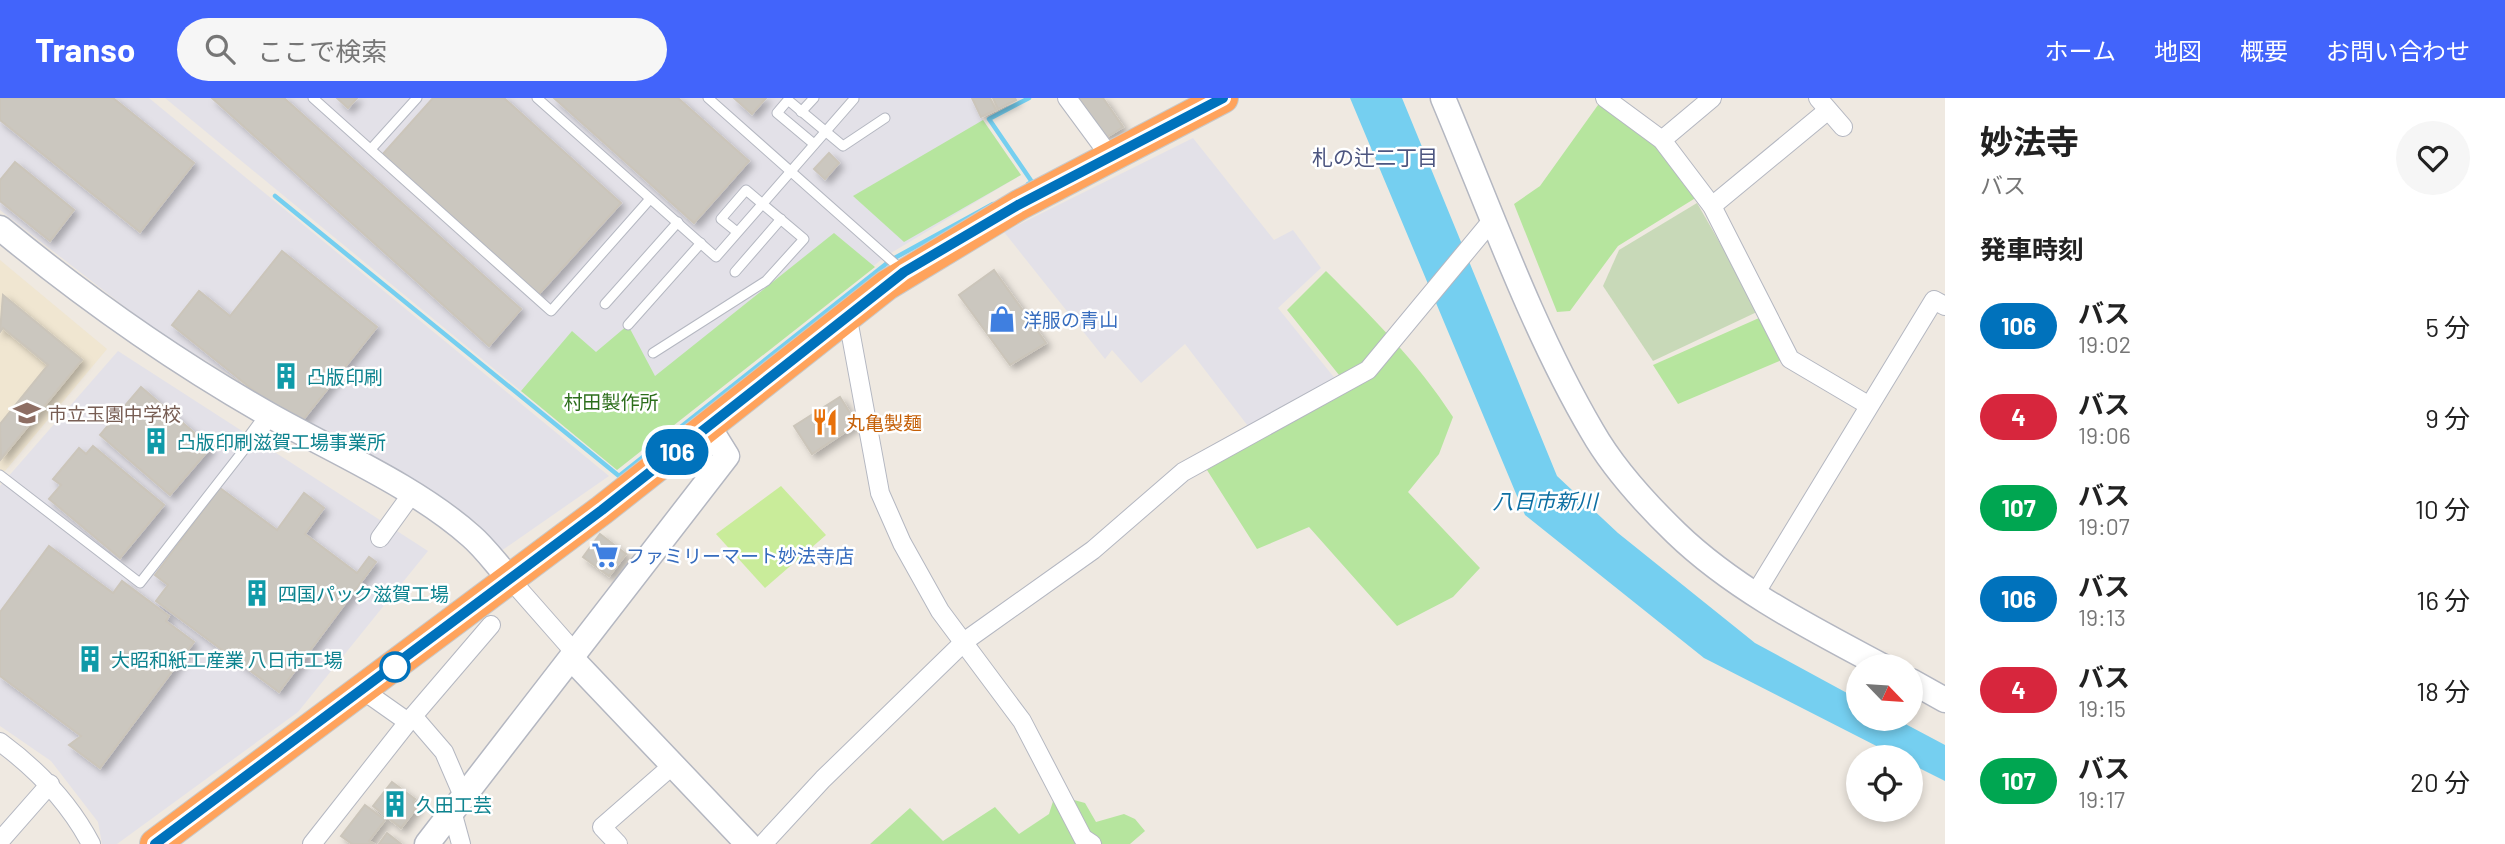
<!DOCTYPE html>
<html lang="ja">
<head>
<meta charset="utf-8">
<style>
  body { margin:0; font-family:Barlow,"Noto Sans JP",sans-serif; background:#f6f6f6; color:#222; height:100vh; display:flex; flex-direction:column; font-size:26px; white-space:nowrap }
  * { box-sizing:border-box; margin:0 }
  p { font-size:23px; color:#767676 }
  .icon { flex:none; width:38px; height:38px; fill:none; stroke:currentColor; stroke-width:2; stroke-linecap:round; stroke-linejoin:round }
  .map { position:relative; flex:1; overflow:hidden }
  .side { display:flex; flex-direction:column; background:#fff; width:560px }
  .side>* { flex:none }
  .badge { padding:0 14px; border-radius:23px; font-size:24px; line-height:46px }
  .needle { width:46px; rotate:115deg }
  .fabs { position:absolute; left:1846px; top:556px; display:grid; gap:14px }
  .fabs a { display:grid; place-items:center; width:77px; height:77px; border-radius:50%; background:#fff; box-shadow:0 4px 10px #0003; font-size:35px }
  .map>.badge { position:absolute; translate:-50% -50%; box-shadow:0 0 0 4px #fff }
  h2 { padding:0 35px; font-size:26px; line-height:63px }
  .round { display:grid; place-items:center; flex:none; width:74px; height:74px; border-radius:37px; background:#f6f6f6 }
  .overview { display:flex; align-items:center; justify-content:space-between; height:119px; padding:0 35px }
  h1 { font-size:33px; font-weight:700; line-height:52px }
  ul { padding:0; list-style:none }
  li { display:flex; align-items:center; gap:21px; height:91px; padding:0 35px }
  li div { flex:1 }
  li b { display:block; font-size:26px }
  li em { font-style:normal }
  li .badge { min-width:77px; font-weight:700; text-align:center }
  header { display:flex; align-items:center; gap:42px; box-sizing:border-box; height:98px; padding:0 35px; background:#4264fb; color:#fff }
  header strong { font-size:33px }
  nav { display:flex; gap:38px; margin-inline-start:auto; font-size:24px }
  .search { width:490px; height:63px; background:#f6f6f6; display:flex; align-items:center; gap:18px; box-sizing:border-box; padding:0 24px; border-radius:38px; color:#767676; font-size:26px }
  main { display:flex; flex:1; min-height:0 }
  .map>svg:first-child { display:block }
  .industrial { fill:#e3e1e8 }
  .education { fill:#f0e6d1 }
  .green { fill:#b6e59e }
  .cemetery { fill:#c8d9b8 }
  .pitch { fill:#c9ec9a }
  .water { fill:#75cff0 }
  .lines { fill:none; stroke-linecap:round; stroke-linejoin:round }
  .stream { stroke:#75cff0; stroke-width:4.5 }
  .building { fill:#cbc7bf; stroke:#cbc5ba; stroke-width:2; filter:url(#shadow) }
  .lane-casing { stroke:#b4b7c1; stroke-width:11 }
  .street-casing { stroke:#b4b7c1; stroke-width:20 }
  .secondary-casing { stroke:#b4b7c1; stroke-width:27 }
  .highway-casing { stroke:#c9c9c9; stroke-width:32 }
  .lane { stroke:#fff; stroke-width:9 }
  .street { stroke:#fff; stroke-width:18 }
  .secondary { stroke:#fff; stroke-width:24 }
  .highway { stroke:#ffa35c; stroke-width:30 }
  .line-casing { stroke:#fff; stroke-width:16 }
  .line { stroke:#0072bc; stroke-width:10 }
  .stop-dot { fill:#fff; stroke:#0072bc; stroke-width:3.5 }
  .labels { text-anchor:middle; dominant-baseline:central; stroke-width:5; stroke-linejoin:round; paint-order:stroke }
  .shop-label { font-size:19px; fill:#366cbe; stroke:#fff; text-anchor:start }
  .culture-label { font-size:19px; fill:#0d838f; stroke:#fff; text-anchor:start }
  .park-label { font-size:19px; fill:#2c6e1b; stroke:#fff }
  .education-label { font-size:19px; fill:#785e54; stroke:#fff; text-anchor:start }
  .food-label { font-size:19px; fill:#c56008; stroke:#fff; text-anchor:start }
  .neighbourhood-label { font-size:21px; fill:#4d5680; stroke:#fff }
  .water-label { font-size:21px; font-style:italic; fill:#0d6fa3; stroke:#fff }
</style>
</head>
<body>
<header>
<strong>Transo</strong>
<div class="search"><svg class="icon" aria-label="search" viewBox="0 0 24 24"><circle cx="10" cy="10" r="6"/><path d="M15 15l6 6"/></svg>ここで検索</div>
<nav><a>ホーム</a><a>地図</a><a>概要</a><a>お問い合わせ</a></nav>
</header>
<main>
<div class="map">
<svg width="1945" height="746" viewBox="0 0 1945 746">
  <defs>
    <filter id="shadow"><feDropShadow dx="4.5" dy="4.5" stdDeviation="3.5" flood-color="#0004"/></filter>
  </defs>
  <rect width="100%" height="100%" fill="#efe9e1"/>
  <g class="industrial">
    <path d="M0 0H149L609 378 501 453 476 424 156 233 0 112Z"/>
    <path d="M165 0H973L983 22 1021 77 886 158 617 372Z"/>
    <path d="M1193 40 1274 142 1293 132 1321 170 1278 210 1337 283 1251 332 1185 246 1141 285 1112 252 1105 261 1004 134Z"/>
    <path d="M118 253 428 453 298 614 117 746H102L98 724 51 663 0 628V388Z"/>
  </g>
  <path class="education" d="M0 162 107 251 0 379Z"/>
  <g class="green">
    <path d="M1603 0 1632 18 1702 96 1618 148 1570 213 1557 214 1514 106 1540 88Z"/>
    <path d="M983 22 1021 77 904 144 853 98Z"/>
    <path d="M834 135 875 169 617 372 521 293 572 233 596 254 628 227 655 278Z"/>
    <path d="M1326 173C1372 219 1417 263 1453 319L1439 356 1408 394 1480 470 1453 499 1397 528 1309 429 1257 451 1207 372 1363 275 1343 282 1287 212Z"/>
    <path d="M1759 220 1784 261 1678 306 1653 267Z"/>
    <path d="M1055 697 1086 746H870L910 710 943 743 995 709 1019 736 1049 716Z"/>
    <path d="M1063 699 1085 705 1096 724 1124 716 1135 721 1145 733 1130 746H1102L1083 740Z"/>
  </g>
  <path class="cemetery" d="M1697 105 1759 213 1653 263 1603 188 1619 152Z"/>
  <path class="pitch" d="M781 388 826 437 765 490 716 436Z"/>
  <path class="water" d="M1350 0H1402L1557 378 1618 435 1755 545 1858 601V621H1896L1945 647V683L1911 666V660H1900L1704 560 1525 417Z"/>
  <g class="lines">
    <g class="stream">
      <path d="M1028 86 1032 84 989 21 1029 0"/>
      <path d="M275 98 619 378 891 162 993 106"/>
    </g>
  </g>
  <g class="building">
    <path d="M0 0H113L194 65 140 134 0 22Z"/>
    <path d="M212 0H284L521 211 489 248Z"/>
    <path d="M337 0H357L348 10Z"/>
    <path d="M433 0H504L621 105 538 197 382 57Z"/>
    <path d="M554 0H678L749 63 694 125Z"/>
    <path d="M734 0H766L752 16Z"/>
    <path d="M972 0H990L996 12 981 19Z"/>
    <path d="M993 0H1015L1016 2 998 11Z"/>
    <path d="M1076 0H1103L1123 29 1105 40Z"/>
    <path d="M829 55 839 65 825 81 814 71Z"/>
    <path d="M15 64 74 112 50 143 0 103V82Z"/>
    <path d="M282 153 377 229 298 328 172 227 199 193 230 218Z"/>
    <path d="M994 172 1046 245 1010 267 959 197Z"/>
    <path d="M3 197 82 262 1 361 0 326 48 267 3 230 0 234Z"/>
    <path d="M141 289 211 349 170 397 100 337Z"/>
    <path d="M840 299 857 326 812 356 794 328Z"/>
    <path d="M93 348 164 407 120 460 49 401 61 387 53 381 79 350 86 356Z"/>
    <path d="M220 390 277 432 304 395 324 410 305 436 357 475 369 459 376 464 279 594 156 503 168 487 155 477Z"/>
    <path d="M600 436 626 456 609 478 583 459Z"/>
    <path d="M49 448 113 495 122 483 169 518 166 523 194 544 100 670 69 647 81 638 0 578V514Z"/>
    <path d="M392 684 415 701 413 704 418 708 401 730 373 708Z"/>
    <path d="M365 707 385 722 369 743 374 746H352L341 738Z"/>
    <path d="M387 735 401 746H379Z"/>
  </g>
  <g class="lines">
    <defs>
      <g id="lane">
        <path d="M313 0 551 213 650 101"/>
        <path d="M537 0 716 159 854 1"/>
        <path d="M708 0 903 173"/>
        <path d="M801 14 814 0"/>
        <path d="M814 46 777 15 788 2 843 48 885 20"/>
        <path d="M371 51 417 0"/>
        <path d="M735 174 781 121"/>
        <path d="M605 206 678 124"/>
        <path d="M628 227 701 145"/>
        <path d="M653 255 766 183 804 141 746 92 721 121 737 134"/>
        <path d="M0 377 140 485 250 344"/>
      </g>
      <g id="street">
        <path d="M1067 0 1109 57"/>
        <path d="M1605 0 1662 42 1712 108 1790 261 1868 307"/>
        <path d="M1818 0 1843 29"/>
        <path d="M1662 42 1712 0"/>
        <path d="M1712 108 1827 13"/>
        <path d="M838 227 850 232 880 395 902 445 940 513 1022 623 1083 740 1092 746"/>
        <path d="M250 344 270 317"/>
        <path d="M380 440 411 397"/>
        <path d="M510 481 569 548 572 561"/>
        <path d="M1755 496 1934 202 1945 208"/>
        <path d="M364 593 408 624"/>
        <path d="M413 618 444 654 463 698"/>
        <path d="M0 644C38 672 69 704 91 746"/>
        <path d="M452 713 461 746"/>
        <path d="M0 743 50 686"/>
        <path d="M312 746 408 624 491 527"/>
        <path d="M618 746 602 729 673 667"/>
        <path d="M763 746 823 681 965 543 1093 452 1183 374 1368 272 1494 120"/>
      </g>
      <g id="secondary">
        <path d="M1443 0C1489 109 1532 231 1592 333 1613 370 1645 405 1676 435 1735 492 1813 531 1884 569"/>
        <path d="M0 130C86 201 174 263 271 318 335 354 416 389 471 438 485 450 497 467 510 481"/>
        <path d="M572 561 748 746"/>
        <path d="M1911 583 1945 602"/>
        <path d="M427 746 727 358 709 329"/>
      </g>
      <path id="highway" d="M155 746 602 412 887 187 1019 107 1223 0"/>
    </defs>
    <use href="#lane" class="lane-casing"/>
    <use href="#street" class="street-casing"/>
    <use href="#secondary" class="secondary-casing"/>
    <use href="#highway" class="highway-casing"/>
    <use href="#lane" class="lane"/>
    <use href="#street" class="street"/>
    <use href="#secondary" class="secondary"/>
    <use href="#highway" class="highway"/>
  </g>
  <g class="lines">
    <defs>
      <path id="line" d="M155 746 602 412 904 174 1018 107 1223 0"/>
    </defs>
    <use href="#line" class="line-casing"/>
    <use href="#line" class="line"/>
  </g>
  <defs>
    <symbol id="shop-bare" viewBox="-9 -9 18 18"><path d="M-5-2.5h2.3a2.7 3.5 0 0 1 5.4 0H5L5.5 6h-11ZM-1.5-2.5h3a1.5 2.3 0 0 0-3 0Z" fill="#3f7fe0" stroke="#fff" stroke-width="2.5" paint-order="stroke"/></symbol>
    <symbol id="building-bare" viewBox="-9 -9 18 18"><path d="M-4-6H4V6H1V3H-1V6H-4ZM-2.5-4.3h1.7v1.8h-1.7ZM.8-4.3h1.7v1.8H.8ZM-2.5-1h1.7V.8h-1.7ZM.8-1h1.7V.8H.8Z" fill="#0f9aa8" stroke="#fff" stroke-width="2.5" paint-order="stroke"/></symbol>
    <symbol id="school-bare" viewBox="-9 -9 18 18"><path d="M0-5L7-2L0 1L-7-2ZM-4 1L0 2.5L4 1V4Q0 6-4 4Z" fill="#8d6e63" stroke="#fff" stroke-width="2.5" paint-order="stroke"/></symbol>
    <symbol id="restaurant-bare" viewBox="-9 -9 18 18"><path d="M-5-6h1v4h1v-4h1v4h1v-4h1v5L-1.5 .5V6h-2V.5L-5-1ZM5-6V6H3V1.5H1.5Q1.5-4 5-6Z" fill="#e8710a" stroke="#fff" stroke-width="2.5" paint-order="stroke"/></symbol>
    <symbol id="supermarket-bare" viewBox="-9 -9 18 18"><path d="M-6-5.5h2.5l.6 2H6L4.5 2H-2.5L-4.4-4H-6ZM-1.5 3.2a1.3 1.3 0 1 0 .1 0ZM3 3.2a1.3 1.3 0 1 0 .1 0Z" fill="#3f7fe0" stroke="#fff" stroke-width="2.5" paint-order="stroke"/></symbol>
  </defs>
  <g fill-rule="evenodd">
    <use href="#shop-bare" x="983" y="202" width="38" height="38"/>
    <use href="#building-bare" x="267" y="259" width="38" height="38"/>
    <use href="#school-bare" x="8" y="296" width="38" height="38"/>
    <use href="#restaurant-bare" x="806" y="305" width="38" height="38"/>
    <use href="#building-bare" x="137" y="324" width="38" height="38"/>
    <use href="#supermarket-bare" x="586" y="438" width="38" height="38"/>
    <use href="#building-bare" x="238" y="476" width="38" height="38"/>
    <use href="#building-bare" x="71" y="542" width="38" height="38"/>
    <use href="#building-bare" x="376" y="687" width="38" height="38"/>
  </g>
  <circle class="stop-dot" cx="395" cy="569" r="14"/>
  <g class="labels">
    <g class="shop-label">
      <text x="1023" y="221">洋服の青山</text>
      <text x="626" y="457">ファミリーマート妙法寺店</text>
    </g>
    <g class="culture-label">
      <text x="307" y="278">凸版印刷</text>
      <text x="177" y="343">凸版印刷滋賀工場事業所</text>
      <text x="278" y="495">四国パック滋賀工場</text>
      <text x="111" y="561">大昭和紙工産業 八日市工場</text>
      <text x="416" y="706">久田工芸</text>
    </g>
    <g class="park-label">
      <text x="611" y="303">村田製作所</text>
    </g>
    <g class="education-label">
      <text x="48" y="315">市立玉園中学校</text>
    </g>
    <g class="food-label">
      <text x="846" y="324">丸亀製麺</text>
    </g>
    <g class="neighbourhood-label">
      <text x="1375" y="58">札の辻二丁目</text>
    </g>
    <g class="water-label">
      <text x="1545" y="402">八日市新川</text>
    </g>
  </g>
</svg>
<div class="fabs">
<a><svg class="needle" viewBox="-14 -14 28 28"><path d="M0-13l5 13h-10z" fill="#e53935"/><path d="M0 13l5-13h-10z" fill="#767676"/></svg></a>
<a><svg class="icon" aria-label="locate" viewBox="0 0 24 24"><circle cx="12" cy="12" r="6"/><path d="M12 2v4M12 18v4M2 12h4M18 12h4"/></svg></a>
</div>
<b class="badge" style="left:677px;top:354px;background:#0072bc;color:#fff">106</b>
</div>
<section class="side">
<div class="overview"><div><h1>妙法寺</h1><p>バス</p></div><a class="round"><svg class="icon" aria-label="heart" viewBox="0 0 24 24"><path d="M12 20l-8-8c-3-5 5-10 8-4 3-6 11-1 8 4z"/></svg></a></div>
<h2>発車時刻</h2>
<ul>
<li><span class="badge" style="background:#0072bc;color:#fff">106</span><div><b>バス</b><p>19:02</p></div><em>5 分</em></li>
<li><span class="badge" style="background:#d7263d;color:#fff">4</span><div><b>バス</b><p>19:06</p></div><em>9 分</em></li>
<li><span class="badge" style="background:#00a651;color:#fff">107</span><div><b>バス</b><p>19:07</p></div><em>10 分</em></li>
<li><span class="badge" style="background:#0072bc;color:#fff">106</span><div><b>バス</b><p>19:13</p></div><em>16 分</em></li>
<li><span class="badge" style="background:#d7263d;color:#fff">4</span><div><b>バス</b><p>19:15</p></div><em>18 分</em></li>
<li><span class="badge" style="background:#00a651;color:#fff">107</span><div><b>バス</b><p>19:17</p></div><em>20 分</em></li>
</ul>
</section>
</main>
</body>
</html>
